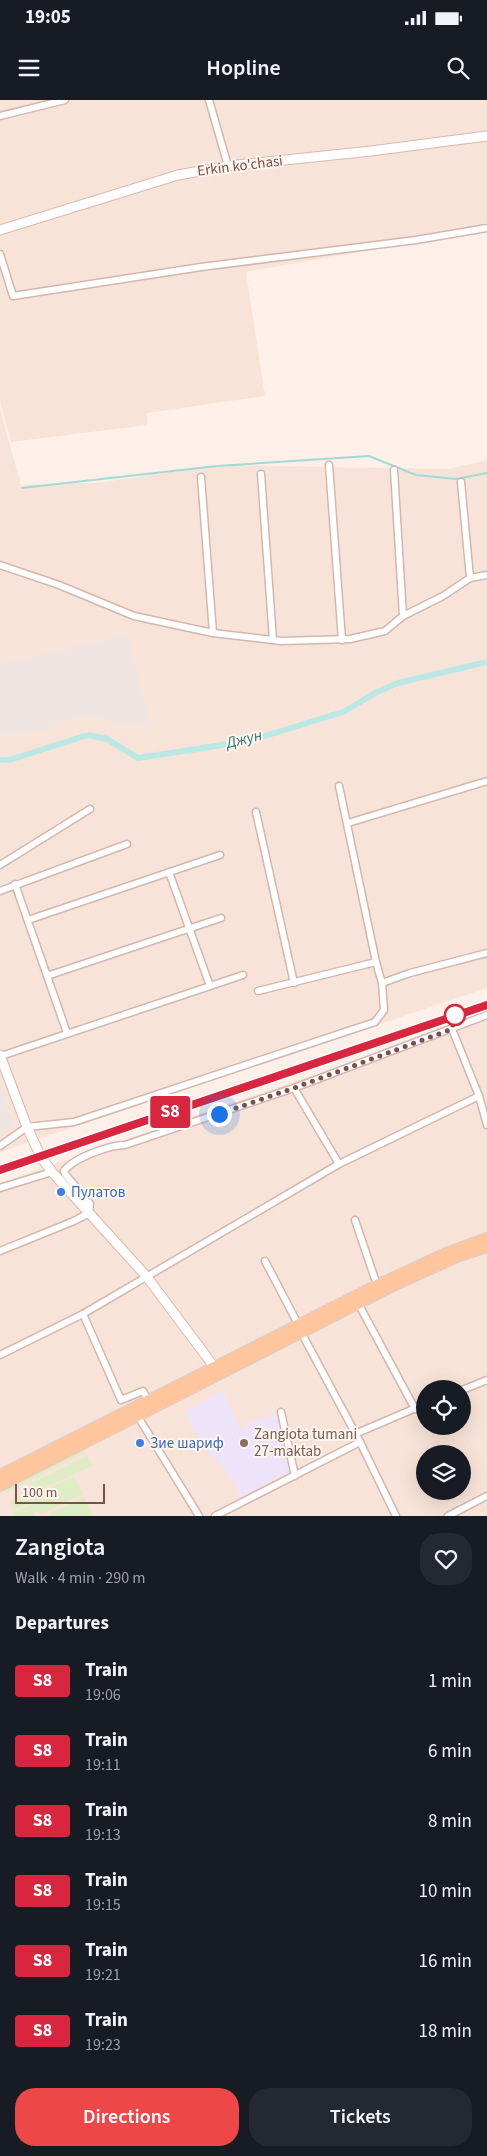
<!DOCTYPE html>
<html lang="en">
<head>
<meta charset="utf-8">
<style>
  body { margin:0; font-family:"Source Sans 3",sans-serif; background:#242831; color:#f1f3f6; height:100vh; display:flex; flex-direction:column; font-size:19px; white-space:nowrap }
  * { box-sizing:border-box; margin:0 }
  p { font-size:16px; color:#9ea1a6 }
  .icon { flex:none; width:28px; height:28px; fill:none; stroke:currentColor; stroke-width:2; stroke-linecap:round; stroke-linejoin:round }
  .map { position:relative; height:1416px; overflow:hidden }
  .drawer { display:flex; flex-direction:column; background:#171b24; flex:1 }
  .drawer>* { flex:none }
  .badge { padding:0 10px; border-radius:4px; font-size:18px; line-height:32px }
  .tools { position:absolute; left:416px; top:1280px; display:grid; gap:10px }
  .tools a { display:grid; place-items:center; width:55px; height:55px; border-radius:50%; background:#171b24; box-shadow:0 5px 20px #0002; font-size:25px }
  .scale { position:absolute; left:15px; bottom:12px; width:90px; box-sizing:border-box; padding-left:5px; border:2px solid #7a504a; border-top:0; font-size:14px; line-height:18px; white-space:nowrap; color:#7a504a; -webkit-text-stroke:4px #fff5ef; paint-order:stroke }
  .you { position:absolute; width:25px; height:25px; margin:-12px; border:4px solid #fff; border-radius:50%; background:#1a73e8; box-shadow:0 0 0 8px #1a73e833 }
  .map>.badge { position:absolute; translate:-50% -50%; box-shadow:0 0 0 2px #fff }
  h2 { padding:0 15px; font-size:19px; line-height:45px }
  .round { display:grid; place-items:center; flex:none; width:52px; height:52px; border-radius:20px; background:#242831 }
  .summary { display:flex; align-items:center; justify-content:space-between; height:85px; padding:0 15px }
  h1 { font-size:24px; font-weight:600; line-height:38px }
  .primary-button { display:flex; gap:10px; margin-top:auto; padding:10px 15px }
  .primary-button a { flex:1; height:58px; border-radius:20px; background:#ed4747; color:#fff; font-size:20px; font-weight:600; line-height:58px; text-align:center }
  .primary-button a+a { background:#242831; color:#f1f3f6 }
  ul { padding:0; list-style:none }
  li { display:flex; align-items:center; gap:15px; height:70px; padding:0 15px }
  li div { flex:1 }
  li b { display:block; font-size:19px }
  li em { font-style:normal }
  li .badge { min-width:55px; font-weight:700; text-align:center }
  .status { display:flex; justify-content:space-between; align-items:center; height:35px; padding:0 25px; background:#171b24; direction:ltr }
  .status svg { height:14px; fill:currentColor }
  header { display:flex; justify-content:space-between; align-items:center; height:65px; padding:0 15px; background:#171b24; font-size:22px; font-weight:600 }
  .map>svg:first-child { display:block }
  .residential { fill:#f8e3d8; fill-rule:evenodd }
  .industrial { fill:#eee4e1 }
  .education { fill:#ede4fa }
  .green { fill:#deedc5 }
  .lines { fill:none; stroke-linecap:round; stroke-linejoin:round }
  .stream { stroke:#a0dbd7; stroke-width:2 }
  .canal { stroke:#bae9e5; stroke-width:6 }
  .street-casing { stroke:#d3b7af; stroke-width:9 }
  .secondary-casing { stroke:#d9b8af; stroke-width:11 }
  .primary-casing { stroke:#dacecc; stroke-width:12 }
  .street { stroke:#fff; stroke-width:6 }
  .secondary { stroke:#fff; stroke-width:9 }
  .primary { stroke:#ffc59d; stroke-width:10 }
  .rail-casing { stroke:#b0a4c9; stroke-width:4 }
  .rail { stroke:#fff5ef; stroke-width:2; stroke-dasharray:5.5; stroke-linecap:butt }
  .line-casing { stroke:#fff; stroke-width:11 }
  .line { stroke:#d7263d; stroke-width:8 }
  .walk { stroke:#7a504a; stroke-width:5; stroke-dasharray:0 9 }
  .stop-dot { fill:#fff; stroke:#d7263d; stroke-width:2.5 }
  .shop-dot { fill:#3f7fe0; stroke:#fff5ef; stroke-width:2 }
  .education-dot { fill:#8d6e63; stroke:#fff5ef; stroke-width:2 }
  .labels { text-anchor:middle; dominant-baseline:central; stroke-width:4; stroke-linejoin:round; paint-order:stroke }
  .street-label { font-size:15px; fill:#7a504a; stroke:#fff5ef }
  .shop-label { font-size:15px; fill:#366cbe; stroke:#fff5ef; text-anchor:start }
  .education-label { font-size:15px; fill:#785e54; stroke:#fff5ef; text-anchor:start }
  .water-label { font-size:16px; font-style:italic; fill:#397874; stroke:#fff5ef }
</style>
</head>
<body>
<div class="status"><b>19:05</b><svg viewBox="0 0 49 12"><path d="M0 12V9h3v3zM5 12V6h3v6zM10 12V3h3v9zM15 12V0h3v12zM26 1h20v11H26zM47 4h2v5h-2z"/></svg></div>
<header><svg class="icon" aria-label="menu" viewBox="0 0 24 24"><path d="M4 6h16M4 12h16M4 18h16"/></svg>Hopline<svg class="icon" aria-label="search" viewBox="0 0 24 24"><circle cx="10" cy="10" r="6"/><path d="M15 15l6 6"/></svg></header>
<div class="map">
<svg width="487" height="1416" viewBox="0 0 487 1416">
  <rect width="100%" height="100%" fill="#fef0e8"/>
  <g class="residential">
    <path d="M0 0H487V130L246 172 265 296 147 313V325L11 342 0 301Z"/>
    <path d="M0 309 21 385 95 383 224 365 449 369 487 360V888L0 1052Z"/>
    <path d="M487 915V1416H0V1083ZM425 1289H462V1326H425ZM425 1354H462V1391H425Z"/>
  </g>
  <g class="industrial">
    <path d="M127 535 151 629 136 624 135 628 94 616 81 617 61 622 48 628 19 634 12 633 0 636V565Z"/>
    <path d="M0 984 12 1024 0 1034Z"/>
  </g>
  <path class="education" d="M223 1291 240 1329 247 1326 246 1323 276 1315 292 1370 240 1397 234 1380 231 1381 227 1369 223 1370 215 1357 213 1358 184 1312Z"/>
  <g class="green">
    <path d="M84 1349 85 1352 6 1393 4 1390Z"/>
    <path d="M87 1356 92 1366 35 1392 30 1403 14 1410 10 1401 32 1390 30 1384Z"/>
    <path d="M74 1377 83 1394 41 1414 35 1411 34 1416H13L15 1412 32 1404 37 1394Z"/>
    <path d="M84 1397 93 1416H51L50 1413Z"/>
  </g>
  <g class="lines">
    <path class="stream" d="M22 388 217 366 369 356 416 375 456 379 487 373"/>
    <path class="canal" d="M0 660H9L88 635 107 639 138 658 235 643 268 635 343 612 377 592 398 583 487 562"/>
    <defs>
      <g id="street">
        <path d="M209 0 228 66"/>
        <path d="M0 16 65 0"/>
        <path d="M0 154 13 196 201 167 416 140 487 128"/>
        <path d="M329 365 342 540"/>
        <path d="M394 370 403 516"/>
        <path d="M261 374 273 540"/>
        <path d="M201 377 213 533"/>
        <path d="M461 382 470 478"/>
        <path d="M0 465 59 485 134 516 213 533 281 541 350 539 385 531 403 516 443 496 470 478 487 475"/>
        <path d="M256 712 294 883"/>
        <path d="M348 723 487 681"/>
        <path d="M0 765 90 709"/>
        <path d="M169 772 210 886"/>
        <path d="M15 784 67 933"/>
        <path d="M0 791 127 744"/>
        <path d="M28 820 220 755"/>
        <path d="M47 876 221 818"/>
        <path d="M382 883 410 873 487 853"/>
        <path d="M258 891 376 862"/>
        <path d="M452 929 479 996 487 1025"/>
        <path d="M1 956 243 875"/>
        <path d="M294 988 339 1064"/>
        <path d="M0 1046 27 1027 74 1022 375 922 384 910 382 883 376 862 339 686"/>
        <path d="M0 1088 52 1072"/>
        <path d="M355 1120 377 1185"/>
        <path d="M0 1151 74 1121 89 1113 90 1104 65 1074 64 1071C73 1058 110 1045 125 1045L294 988 487 915"/>
        <path d="M265 1161 298 1224"/>
        <path d="M358 1203 415 1309"/>
        <path d="M83 1214 121 1300 143 1291 148 1300"/>
        <path d="M301 1232 360 1342 396 1416"/>
        <path d="M0 1255 83 1214 339 1064 479 996"/>
        <path d="M462 1290 487 1280"/>
        <path d="M281 1312 295 1376"/>
        <path d="M137 1315 199 1416"/>
        <path d="M355 1334 425 1304"/>
        <path d="M215 1416 360 1342"/>
        <path d="M448 1416 487 1396"/>
      </g>
      <g id="secondary">
        <path d="M0 130 178 75 228 66 371 51 487 36"/>
        <path d="M0 955 27 1027 41 1057 52 1072 147 1177 218 1272"/>
      </g>
      <g id="primary">
        <path d="M0 1375 377 1185 446 1153 487 1138"/>
        <path d="M0 1386 395 1185 457 1157 487 1147"/>
      </g>
    </defs>
    <use href="#street" class="street-casing"/>
    <use href="#secondary" class="secondary-casing"/>
    <use href="#primary" class="primary-casing"/>
    <use href="#street" class="street"/>
    <use href="#secondary" class="secondary"/>
    <use href="#primary" class="primary"/>
    <defs>
      <path id="rail" d="M0 1070 487 905"/>
    </defs>
    <use href="#rail" class="rail-casing"/>
    <use href="#rail" class="rail"/>
  </g>
  <g class="lines">
    <defs>
      <path id="line" d="M0 1070 487 905"/>
    </defs>
    <use href="#line" class="line-casing"/>
    <use href="#line" class="line"/>
    <path class="walk" d="M219 1014 294 988 452 929 455 915"/>
  </g>
  <circle class="stop-dot" cx="455" cy="915" r="10"/>
  <g class="shop-dot">
    <circle cx="61" cy="1092" r="5"/>
    <circle cx="140" cy="1343" r="5"/>
  </g>
  <circle class="education-dot" cx="244" cy="1343" r="5"/>
  <g class="labels">
    <g class="street-label">
      <text transform="translate(240 66) rotate(-7)">Erkin ko'chasi</text>
    </g>
    <g class="shop-label">
      <text x="71" y="1092">Пулатов</text>
      <text x="150" y="1343">Зие шариф</text>
    </g>
    <g class="education-label">
      <text x="254" y="1334">Zangiota tumani<tspan x="254" dy="17">27-maktab</tspan></text>
    </g>
    <g class="water-label">
      <text transform="translate(244 639) rotate(-14)">Джун</text>
    </g>
  </g>
</svg>
<div class="tools">
<a><svg class="icon" aria-label="locate" viewBox="0 0 24 24"><circle cx="12" cy="12" r="6"/><path d="M12 2v4M12 18v4M2 12h4M18 12h4"/></svg></a>
<a><svg class="icon" aria-label="layers" viewBox="0 0 24 24"><path d="M12 4l9 5-9 5-9-5zM3 14l9 5 9-5"/></svg></a>
</div>
<div class="scale">100 m</div>
<div class="you" style="left:219px;top:1014px"></div>
<b class="badge" style="left:170px;top:1012px;background:#d7263d;color:#fff">S8</b>
</div>
<section class="drawer">
<div class="summary"><div><h1>Zangiota</h1><p>Walk · 4 min · 290 m</p></div><a class="round"><svg class="icon" aria-label="heart" viewBox="0 0 24 24"><path d="M12 20l-8-8c-3-5 5-10 8-4 3-6 11-1 8 4z"/></svg></a></div>
<h2>Departures</h2>
<ul>
<li><span class="badge" style="background:#d7263d;color:#fff">S8</span><div><b>Train</b><p>19:06</p></div><em>1 min</em></li>
<li><span class="badge" style="background:#d7263d;color:#fff">S8</span><div><b>Train</b><p>19:11</p></div><em>6 min</em></li>
<li><span class="badge" style="background:#d7263d;color:#fff">S8</span><div><b>Train</b><p>19:13</p></div><em>8 min</em></li>
<li><span class="badge" style="background:#d7263d;color:#fff">S8</span><div><b>Train</b><p>19:15</p></div><em>10 min</em></li>
<li><span class="badge" style="background:#d7263d;color:#fff">S8</span><div><b>Train</b><p>19:21</p></div><em>16 min</em></li>
<li><span class="badge" style="background:#d7263d;color:#fff">S8</span><div><b>Train</b><p>19:23</p></div><em>18 min</em></li>
</ul>
<div class="primary-button"><a>Directions</a><a>Tickets</a></div>
</section>
</body>
</html>
